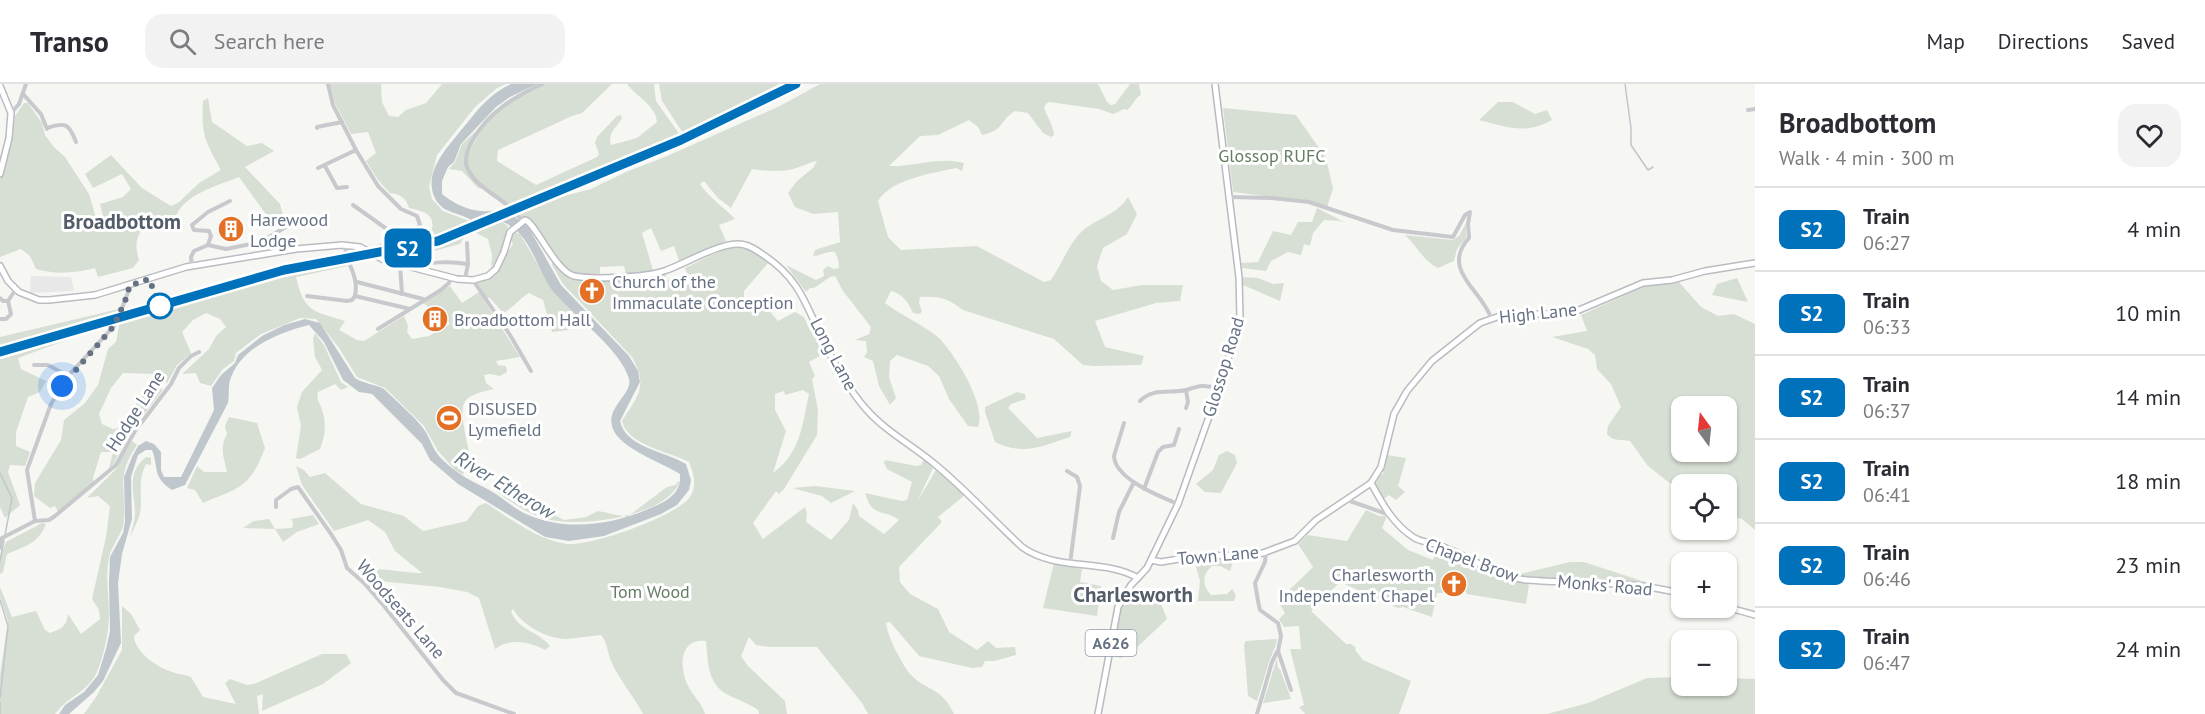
<!DOCTYPE html>
<html lang="en">
<head>
<meta charset="utf-8">
<style>
  body { margin:0; font-family:"PT Sans",sans-serif; background:#f2f2f3; color:#2b2b33; height:100vh; display:flex; flex-direction:column; font-size:22px; white-space:nowrap }
  * { box-sizing:border-box; margin:0 }
  p { font-size:20px; color:#7c7c81 }
  .icon { flex:none; width:33px; height:33px; fill:none; stroke:currentColor; stroke-width:2; stroke-linecap:round; stroke-linejoin:round }
  .map { position:relative; flex:1; overflow:hidden }
  .sheet { display:flex; flex-direction:column; background:#fff; width:450px }
  .sheet>* { flex:none }
  .badge { padding:0 12px; border-radius:9px; font-size:21px; line-height:39px }
  .needle { width:39px; rotate:345deg }
  .fabs { position:absolute; left:1671px; top:312px; display:grid; gap:12px }
  .fabs a { display:grid; place-items:center; width:66px; height:66px; border-radius:12px; background:#fff; box-shadow:0 2px 4px #0004; font-size:30px }
  .you { position:absolute; width:30px; height:30px; margin:-15px; border:4px solid #fff; border-radius:50%; background:#1a73e8; box-shadow:0 0 0 9px #1a73e833 }
  .map>.badge { position:absolute; translate:-50% -50%; box-shadow:0 0 0 3px #fff }
  .round { display:grid; place-items:center; flex:none; width:63px; height:63px; border-radius:18px; background:#f2f2f3 }
  .head { display:flex; align-items:center; justify-content:space-between; height:102px; padding:0 24px }
  h1 { font-size:28px; font-weight:700; line-height:45px }
  ul { padding:0; list-style:none }
  li { display:flex; align-items:center; gap:18px; height:84px; padding:0 24px; border-top:2px solid #e1e1e2 }
  li div { flex:1 }
  li b { display:block; font-size:22px }
  li em { font-style:normal }
  li .badge { min-width:66px; font-weight:700; text-align:center }
  header { display:flex; align-items:center; gap:36px; box-sizing:border-box; height:84px; padding:0 30px; background:#fff; border-bottom:2px solid #e1e1e2 }
  header strong { font-size:28px }
  nav { display:flex; gap:33px; margin-inline-start:auto; font-size:21px }
  .search { width:420px; height:54px; background:#f2f2f3; display:flex; align-items:center; gap:15px; box-sizing:border-box; padding:0 21px; border-radius:18px; color:#7c7c81; font-size:22px }
  main { display:flex; flex:1; min-height:0 }
  .map>svg:first-child { display:block }
  .built { fill:#e7e8e7 }
  .green { fill:#d7ded4; fill-rule:evenodd }
  .water { fill:#bfc7cc }
  .lines { fill:none; stroke-linecap:round; stroke-linejoin:round }
  .stream { stroke:#bfc7cc; stroke-width:1.5 }
  .secondary-casing { stroke:#b9bcc1; stroke-width:8 }
  .primary-casing { stroke:#b7babf; stroke-width:8 }
  .street { stroke:#c7c9cd; stroke-width:4 }
  .secondary { stroke:#fff; stroke-width:5 }
  .primary { stroke:#fff; stroke-width:5 }
  .rail-casing { stroke:#a5a9b0; stroke-width:4 }
  .rail { stroke:#fff; stroke-width:1.5; stroke-dasharray:4.5; stroke-linecap:butt }
  .street-bridge { stroke:#c7c9cd; stroke-width:4 }
  .line-casing { stroke:#fff; stroke-width:14 }
  .line { stroke:#0072bc; stroke-width:9 }
  .walk { stroke:#667284; stroke-width:6; stroke-dasharray:0 10.8 }
  .stop-dot { fill:#fff; stroke:#0072bc; stroke-width:3 }
  .labels { text-anchor:middle; dominant-baseline:central; stroke-width:6; stroke-linejoin:round; paint-order:stroke }
  .shield { fill:#fff; stroke:#949ca9; stroke-width:1.5 }
  .shield-label { font-size:16px; font-weight:bold; fill:#667284 }
  .park-label { font-size:18px; fill:#667c64; stroke:#fff }
  .poi-label { font-size:18px; fill:#667284; stroke:#fff; text-anchor:start }
  .street-label { font-size:18px; fill:#667284; stroke:#fff }
  .water-label { font-size:20px; font-style:italic; fill:#617381; stroke:#fff }
  .quarter-label { font-size:21px; font-weight:bold; fill:#535c69; stroke:#fff }
</style>
</head>
<body>
<header>
<strong>Transo</strong>
<div class="search"><svg class="icon" aria-label="search" viewBox="0 0 24 24"><circle cx="10" cy="10" r="6"/><path d="M15 15l6 6"/></svg>Search here</div>
<nav><a>Map</a><a>Directions</a><a>Saved</a></nav>
</header>
<main>
<div class="map">
<svg width="1755" height="630" viewBox="0 0 1755 630">
  <rect width="100%" height="100%" fill="#f6f7f3"/>
  <g class="built">
    <path d="M31 192 71 193 74 207 30 209Z"/>
    <path d="M118 229 115 238 0 271V262Z"/>
  </g>
  <g class="green">
    <path d="M330 0H381L382 18 389 32 398 33 406 26 426 19 442 0H506L497 4 475 23 437 71 429 103 432 115 443 127 469 137H500L508 142 500 170 491 184 492 171 488 155 462 142 437 151 393 160 412 154 432 145C435 129 422 127 409 124 406 114 400 110 390 109L378 96 366 77 376 69 368 48 351 50 335 19Z"/>
    <path d="M545 0H612L582 29 572 32 498 66 497 77 536 101 597 73 599 70 595 59 597 53 617 32 621 31 622 34C617 44 607 48 611 61L637 54 657 38C656 22 636 12 627 0H654L656 17 680 51 579 92 533 114 537 119 591 105 626 88 665 73 780 22 820 0H1098L1107 18 1111 21 1115 20 1130 0H1139L1141 11C1135 13 1133 22 1127 26L1124 25 1113 30 1099 25 1049 18 1046 20 1044 24C1047 33 1053 40 1054 51L1051 53 1043 49 1028 29 1015 27C998 38 1005 46 982 51L978 43 969 36 938 51 920 52 889 82C913 83 940 72 964 79L962 87 956 84C933 89 891 95 878 117L888 153 901 166 977 162 1044 198 1051 196C1060 183 1066 167 1076 154 1090 135 1116 133 1128 113L1137 130 1127 150 1103 164 1097 182 1101 197 1113 206 1142 201H1183L1180 217 1156 219 1095 237 1105 263 1144 272 1141 281 1093 282 1083 281 1054 255 963 226C947 214 940 212 920 213L919 219 922 227 920 230 913 229C908 218 903 210 891 207L885 219C899 230 929 244 940 255 955 271 987 321 978 343L968 342 949 315 939 292 928 282 897 271 890 277 889 293 896 314 890 321 879 302 873 277 864 273 867 268 866 257 855 256 869 250 871 243 843 207 835 192 830 193 814 204H810L806 208 786 181 816 196 824 192 823 186 828 182 834 185 839 184 838 175 835 168C826 167 821 172 813 172L815 166 840 158 838 128 813 130 795 123 788 109 797 97 813 84 817 77C809 78 802 83 793 85 783 88 763 87 752 85L731 124 718 114 704 97 700 100C709 114 723 122 735 135L719 141 726 157 679 177 674 162 661 167 651 144 642 149 653 186 637 190H626L624 182 600 183V194H646L665 189 667 196 675 194 679 204 691 200 685 184C702 177 729 158 748 165 755 168 762 174 768 179L744 207V228L765 222 778 237 795 228 804 233 811 248 816 250 825 269 809 278 815 292 812 295 818 326 817 351 784 405 779 410 776 407 753 439 763 455 805 423 807 430 806 438 831 456 849 436 853 419 858 426 859 432 884 450 899 436C883 424 873 435 865 409L902 417 907 416 912 398 887 385 884 379 885 376 917 382 921 381 924 375 933 384 917 418 936 386 965 411 938 433 942 438 899 483 900 498 910 510 938 525 949 548 977 566 988 557 996 564 1015 563 1016 571 994 577H985L982 583 972 584 919 572 890 538 886 539C887 552 902 580 910 590 927 608 941 602 954 630H868L862 619 817 563H769L756 561 749 553 741 572 748 582 785 617 787 630H759L758 626C748 619 738 616 728 611 707 600 708 577 706 557 679 554 679 584 688 602 693 612 702 619 705 630H643C634 612 619 596 611 577 607 568 608 559 601 551 589 552 578 554 566 555 547 555 522 541 513 525L511 527C518 547 539 547 550 562L545 566C529 557 510 554 495 565L479 514 467 508 440 503 369 496 360 487C381 482 401 489 422 489L395 467 385 448 368 436 334 447 302 401 296 382 304 386 310 393 325 389 361 420 404 432 423 447 467 437 478 422 486 419C511 435 537 456 567 460 592 462 675 433 690 413 697 402 694 390 689 378 670 368 627 361 622 337 639 310 648 303 632 273L563 200 552 181 554 169 529 133 522 134 486 105 478 104 462 87 449 85 455 78 462 60 476 47 466 65 468 71C488 29 503 19 545 0ZM803 306 809 310C802 342 801 368 773 389L786 347 775 326V310L784 307 785 311Z"/>
    <path d="M659 0H780L683 49 662 17Z"/>
    <path d="M208 14 212 38 247 62 262 59 274 67 245 83 280 120 285 138 275 143 239 93C217 102 176 112 174 141L166 147 157 137C137 144 133 157 139 176L133 184 98 193 95 184C74 189 58 191 36 185L30 172 21 165 0 173V95L8 67 15 32 24 19H28L42 39 45 51 54 63 65 73 89 110 96 134 104 136 100 120 123 113 131 105 122 90 93 104 85 90 111 71 142 104 171 122 178 119 199 99 221 86C205 56 201 52 203 17Z"/>
    <path d="M1498 18H1513L1535 30 1547 26 1552 36C1525 51 1507 43 1479 36Z"/>
    <path d="M1223 24 1296 31 1326 74 1333 105 1327 123 1305 117 1233 108Z"/>
    <path d="M1317 124 1346 139 1340 137 1324 136 1313 149 1310 162 1304 160 1301 171 1288 168 1271 177 1266 187 1242 184 1241 179 1258 178 1273 147 1291 151 1298 138H1312Z"/>
    <path d="M1466 139V154L1457 165 1454 177 1438 184C1423 177 1417 162 1405 151L1453 156 1459 152Z"/>
    <path d="M513 147 520 150 552 205 579 235 568 246 552 248 543 216 529 209C519 215 513 224 503 229L490 214H487L477 198C499 191 501 178 513 160L511 156Z"/>
    <path d="M466 150 460 160 400 176 391 170 416 166Z"/>
    <path d="M345 179 348 182 296 193C304 228 313 227 345 237L339 246 357 256 364 257 404 232 408 242 407 248 412 255 429 252 450 240 447 236 423 219 450 202 462 219 479 208 520 273 496 277 498 281 506 282 507 288 500 292 490 290 484 291 486 299 494 305C486 307 474 309 467 315 456 324 469 361 470 375L467 377 463 391 455 386 438 367 424 342 385 304 357 293 339 264 316 235 300 234 261 250 236 269 234 277 223 285 211 302 200 299 196 289 182 290 209 265 216 252 226 243 220 235 206 229 193 236 182 248 191 269 177 281 167 299 156 290 123 289 111 304 99 330 102 340 113 345 121 344 146 304 153 297H159L162 302V307L126 354 114 379 109 385 113 368H101L93 394 94 399 58 428 55 422 50 424 34 412 35 399 61 356 64 336 85 319 98 301 108 265 116 258 120 237 272 193Z"/>
    <path d="M1242 193 1258 194 1273 200 1284 199 1280 217 1243 201Z"/>
    <path d="M1737 194 1748 218 1712 211 1717 200Z"/>
    <path d="M1678 197 1701 223 1718 232 1734 230 1755 240V446L1742 435 1727 431 1726 400H1682L1681 408 1648 382 1630 357C1621 355 1613 358 1607 350L1608 342 1621 323 1611 300 1597 285 1595 271 1588 265 1552 253 1587 247 1581 231 1643 203ZM1682 322H1726V368H1682Z"/>
    <path d="M119 225 118 229 0 262V253Z"/>
    <path d="M115 238 18 274 21 285 46 297 40 308 28 313 16 348V362L30 368 25 382 10 381 8 388 20 421 5 434 0 423V271Z"/>
    <path d="M315 249 324 261 341 298 348 303 341 306 335 300 318 308C316 316 320 319 322 326 327 339 325 352 320 365L300 375 296 374 301 342 297 323 302 308 322 286 315 273 313 255Z"/>
    <path d="M1017 308 1025 310 1026 315 1011 320 1008 324 1037 354 1072 347 1070 353C1042 362 1024 372 995 358L985 328V323Z"/>
    <path d="M229 333 257 339 265 364C250 404 239 404 203 419L195 406 187 404 197 382 204 388H227C224 374 219 364 227 350L225 342Z"/>
    <path d="M132 357 137 361C116 391 126 404 124 436 123 451 111 461 109 474 105 493 109 511 109 530 109 548 104 571 97 588 88 608 67 613 55 630H0V591L8 537 0 513V503L12 533 36 527 45 546 50 549C61 545 67 542 68 530L81 550 100 535 99 526 92 515 106 453 110 422 98 412 87 414 115 386Z"/>
    <path d="M1227 367 1235 371 1237 379 1221 409 1205 408 1196 400 1213 386 1219 371Z"/>
    <path d="M1387 371 1406 374 1398 402 1405 408 1396 416 1389 411 1383 416 1375 401 1380 392 1384 389 1382 387Z"/>
    <path d="M146 373 151 374V381L146 380C137 397 143 412 140 430 138 437 133 446 130 453 131 447 134 440 135 433 136 410 124 391 146 373Z"/>
    <path d="M678 397 679 399C665 433 579 444 547 435 527 430 511 418 494 406L531 419 564 436 586 433 598 427 627 433 667 403 676 401Z"/>
    <path d="M815 402 855 407 831 419 822 412 792 404Z"/>
    <path d="M1366 426 1379 432H1387L1382 444 1408 466 1433 476 1438 464 1478 482 1529 501 1526 520 1467 510 1466 508 1437 509 1432 533 1403 523 1398 524 1340 498 1311 527 1346 560H1351L1356 564 1355 566 1363 576 1411 597 1399 630H1305L1299 623 1304 621 1290 565H1301L1299 542 1284 543 1279 535 1285 529 1278 517 1313 483 1298 460 1308 451 1347 457Z"/>
    <path d="M313 431 319 440 297 448 283 458 275 445 243 444 254 437 269 435 275 445 292 444 293 438 291 435Z"/>
    <path d="M42 439 46 440C38 460 25 462 7 470L3 488 0 490V472L6 458Z"/>
    <path d="M1234 475 1230 487 1220 482H1212C1202 490 1202 502 1211 511L1227 510 1232 505 1236 511 1234 517H1198L1200 497 1194 476Z"/>
    <path d="M1570 478H1584L1648 499 1644 501 1516 491Z"/>
    <path d="M1054 479 1082 485 1080 498 1101 502 1097 532 1043 524Z"/>
    <path d="M1155 504 1167 535 1133 567 1127 566 1122 574 1112 572 1119 528 1123 519 1132 520Z"/>
    <path d="M122 522 131 530 140 546 134 552C134 566 154 581 167 586 175 590 183 590 191 593L203 613 236 620 225 599 230 595 247 601 254 600 322 570H346L351 579 323 600 262 627 263 610 257 612 259 630H84L96 613 122 566Z"/>
    <path d="M1277 555 1276 561 1270 575 1257 617 1248 612 1244 561 1246 557Z"/>
    <path d="M1277 574 1278 584 1280 585 1291 615 1263 619Z"/>
    <path d="M1681 593 1682 602H1726L1727 594 1755 595V630H1547L1588 619 1647 594Z"/>
  </g>
  <path class="water" d="M511 0H537L510 13 496 23 461 60 454 78 448 83 442 97V110C451 118 469 127 482 127 490 128 498 125 506 126L529 144 561 201 629 272 638 287 640 298 620 337C626 364 665 367 686 380L691 396 689 406 677 421 661 430 604 452 569 457 545 453 458 400 430 376 422 360 372 310 359 308 343 296 324 258 309 241C281 248 244 262 232 291 227 301 230 309 228 319L185 401 172 406C152 393 159 384 152 366H146L138 371 131 393 132 435 122 470 118 499 121 559 103 597 94 608 69 630H59L65 621 84 608 98 591 106 565 110 547 109 499 110 473 123 449 125 437 124 393 132 373 138 362 146 357 154 360 161 368V386L164 393H181L214 326 212 304 221 291 235 279 238 271 262 252 284 241 305 235 320 239 355 294C364 300 375 300 384 305 397 318 412 330 423 344 430 353 432 364 439 372 457 391 469 395 491 407 503 414 513 424 526 430 563 447 608 442 646 426 663 419 682 412 680 390 661 378 621 365 613 345 604 324 633 310 629 295 622 266 572 231 552 206 540 189 534 166 520 150 506 135 490 133 471 136 459 128 444 130 436 116 422 92 444 67 458 50 475 30 486 12 511 0Z"/>
  <g class="lines">
    <g class="stream">
      <path d="M1625 0 1631 44"/>
      <path d="M1631 45V61L1648 86 1653 83"/>
      <path d="M0 389 12 414 5 451"/>
      <path d="M0 477 4 456"/>
      <path d="M0 516 8 542 0 614"/>
      <path d="M0 618V630"/>
    </g>
    <defs>
      <g id="secondary">
        <path d="M0 2 11 29 9 54 0 90"/>
        <path d="M0 182 8 197 19 208 39 216H49L95 211 186 183 296 165 342 161 360 163 384 176 457 195 473 196 488 192 496 185 504 168 510 148 525 136C535 138 555 187 574 192 593 196 646 193 664 187 686 180 724 155 745 161 753 163 759 168 765 172 801 197 805 220 823 256 833 278 850 307 866 325 886 348 914 362 937 382 967 407 993 436 1022 463 1057 488 1103 474 1138 494"/>
        <path d="M1371 399C1382 419 1393 440 1413 453 1420 458 1430 458 1438 461 1468 471 1496 493 1527 496 1579 500 1631 496 1682 510"/>
        <path d="M1151 476 1161 478 1197 472 1252 471 1263 469 1295 457 1316 436 1371 399 1381 383 1394 330 1407 307 1432 277 1480 239 1503 231 1572 229 1643 199 1672 196 1705 187 1755 179"/>
        <path d="M1726 523 1755 531"/>
      </g>
      <path id="primary" d="M1098 630 1118 523 1131 501 1147 484 1178 420 1222 296 1240 234 1239 193 1215 0"/>
    </defs>
    <use href="#secondary" class="secondary-casing"/>
    <use href="#primary" class="primary-casing"/>
    <g class="street">
      <path d="M328 0 333 21 356 66 378 102 401 125 417 132 420 141 413 148 369 167"/>
      <path d="M23 10 41 30 47 45"/>
      <path d="M1748 26 1755 25"/>
      <path d="M11 29 19 20 26 0"/>
      <path d="M47 44C65 38 69 39 76 58"/>
      <path d="M317 44V43L342 38"/>
      <path d="M325 82 337 104 347 103"/>
      <path d="M318 84 356 66"/>
      <path d="M1230 113 1272 114 1309 118 1393 146 1453 153 1465 131 1470 128 1468 140 1469 154C1440 186 1482 206 1491 234"/>
      <path d="M353 121 398 153"/>
      <path d="M523 137C517 132 513 126 507 121 493 109 474 101 467 83 464 74 468 65 472 57 489 28 512 14 542 0"/>
      <path d="M208 161 211 152 209 147 194 146 192 141 208 128 230 117"/>
      <path d="M345 162C347 183 359 190 355 212"/>
      <path d="M400 180 402 210"/>
      <path d="M192 182 191 173 194 167 208 161 226 165 261 158 297 136"/>
      <path d="M417 185C426 176 455 178 468 180"/>
      <path d="M465 195 468 180 467 159"/>
      <path d="M473 196 510 251 531 287"/>
      <path d="M357 198 423 215"/>
      <path d="M307 212 347 217 352 216 355 212"/>
      <path d="M355 212 410 225"/>
      <path d="M0 214 3 217H8L16 205"/>
      <path d="M125 216 129 206V202"/>
      <path d="M0 235H6L11 230 8 217"/>
      <path d="M378 245 441 206 449 199 451 194"/>
      <path d="M34 281H48L68 292"/>
      <path d="M1140 317C1154 303 1170 310 1186 306 1202 301 1201 301 1219 304"/>
      <path d="M1186 324 1188 318 1186 306"/>
      <path d="M1124 339 1114 372C1115 395 1159 412 1178 420"/>
      <path d="M1067 387 1077 393 1080 402 1070 480"/>
      <path d="M1144 405 1158 368 1163 363 1174 361 1179 345"/>
      <path d="M1347 416 1390 431"/>
      <path d="M276 423V416L291 405 298 403 331 450 341 466 347 484 364 499 384 522 443 596 456 609 514 630"/>
      <path d="M35 437 49 436 55 432 116 381 135 347 171 300 179 284 191 272 199 268"/>
      <path d="M35 437 27 386 51 320 68 292 114 242 118 236"/>
      <path d="M1113 454 1119 428 1133 400"/>
      <path d="M0 464 2 454 35 437"/>
      <path d="M1266 468 1265 478 1255 499 1258 517 1260 526 1278 539 1281 552 1278 567 1291 606"/>
      <path d="M1257 630 1272 578 1277 568"/>
    </g>
    <use href="#secondary" class="secondary"/>
    <use href="#primary" class="primary"/>
    <defs>
      <path id="rail" d="M0 268 284 186 411 164 449 154 682 55 796 0"/>
    </defs>
    <use href="#rail" class="rail-casing"/>
    <use href="#rail" class="rail"/>
    <path class="street-bridge" d="M118 236 125 216"/>
  </g>
  <g class="lines">
    <defs>
      <path id="line" d="M0 268 284 186 438 157 681 56 796 0"/>
    </defs>
    <use href="#line" class="line-casing"/>
    <use href="#line" class="line"/>
    <path class="walk" d="M62 302 114 242 128 210 129 202 149 195 160 222"/>
  </g>
  <defs>
    <symbol id="building-disc" viewBox="-11 -11 22 22"><circle r="9.5" fill="#e37027" stroke="#fff"/><path d="M-4-6H4V6H1V3H-1V6H-4ZM-2.5-4.3h1.7v1.8h-1.7ZM.8-4.3h1.7v1.8H.8ZM-2.5-1h1.7V.8h-1.7ZM.8-1h1.7V.8H.8Z" fill="#fff"/></symbol>
    <symbol id="church-disc" viewBox="-11 -11 22 22"><circle r="9.5" fill="#e37027" stroke="#fff"/><path d="M-1.2-6h2.4v3.5h3.3v2.4h-3.3V6h-2.4V-.1h-3.3v-2.4h3.3Z" fill="#fff"/></symbol>
    <symbol id="stadium-disc" viewBox="-11 -11 22 22"><circle r="9.5" fill="#e37027" stroke="#fff"/><path d="M0-5a6.5 5 0 1 0 0 10a6.5 5 0 1 0 0-10ZM-3.5-1.8h7v3.6h-7Z" fill="#fff"/></symbol>
  </defs>
  <g fill-rule="evenodd">
    <use href="#building-disc" x="216" y="130" width="30" height="30"/>
    <use href="#church-disc" x="577" y="192" width="30" height="30"/>
    <use href="#building-disc" x="420" y="220" width="30" height="30"/>
    <use href="#stadium-disc" x="434" y="319" width="30" height="30"/>
    <use href="#church-disc" x="1439" y="485" width="30" height="30"/>
  </g>
  <circle class="stop-dot" cx="160" cy="222" r="12"/>
  <g class="labels">
    <rect class="shield" x="1085.5" y="546" width="51" height="26" rx="4.5"/>
    <g class="shield-label">
      <text x="1111" y="559">A626</text>
    </g>
    <g class="park-label">
      <text x="1272" y="71">Glossop RUFC</text>
      <text x="650" y="507">Tom Wood</text>
    </g>
    <g class="poi-label">
      <text x="250" y="135">Harewood<tspan x="250" dy="21">Lodge</tspan></text>
      <text x="612" y="197">Church of the<tspan x="612" dy="21">Immaculate Conception</tspan></text>
      <text x="454" y="235">Broadbottom Hall</text>
      <text x="468" y="324">DISUSED<tspan x="468" dy="21">Lymefield</tspan></text>
      <text x="1434" y="490" text-anchor="end">Charlesworth<tspan x="1434" dy="21">Independent Chapel</tspan></text>
    </g>
    <g class="street-label">
      <text transform="translate(1538 229) rotate(-6)">High Lane</text>
      <text transform="translate(834 270) rotate(62)">Long Lane</text>
      <text transform="translate(1223 283) rotate(-73)">Glossop Road</text>
      <text transform="translate(135 327) rotate(-57)">Hodge Lane</text>
      <text transform="translate(1218 471) rotate(-5)">Town Lane</text>
      <text transform="translate(1472 476) rotate(20)">Chapel Brow</text>
      <text transform="translate(1605 501) rotate(5)">Monks' Road</text>
      <text transform="translate(401 525) rotate(49)">Woodseats Lane</text>
    </g>
    <g class="water-label">
      <text transform="translate(505 401) rotate(31)">River Etherow</text>
    </g>
    <g class="quarter-label">
      <text x="122" y="137">Broadbottom</text>
      <text x="1133" y="510">Charlesworth</text>
    </g>
  </g>
</svg>
<div class="fabs">
<a><svg class="needle" viewBox="-14 -14 28 28"><path d="M0-13l5 13h-10z" fill="#e53935"/><path d="M0 13l5-13h-10z" fill="#7c7c81"/></svg></a>
<a><svg class="icon" aria-label="locate" viewBox="0 0 24 24"><circle cx="12" cy="12" r="6"/><path d="M12 2v4M12 18v4M2 12h4M18 12h4"/></svg></a>
<a>+</a>
<a>−</a>
</div>
<div class="you" style="left:62px;top:302px"></div>
<b class="badge" style="left:408px;top:164px;background:#0072bc;color:#fff">S2</b>
</div>
<section class="sheet">
<div class="head"><div><h1>Broadbottom</h1><p>Walk · 4 min · 300 m</p></div><a class="round"><svg class="icon" aria-label="heart" viewBox="0 0 24 24"><path d="M12 20l-8-8c-3-5 5-10 8-4 3-6 11-1 8 4z"/></svg></a></div>
<ul>
<li><span class="badge" style="background:#0072bc;color:#fff">S2</span><div><b>Train</b><p>06:27</p></div><em>4 min</em></li>
<li><span class="badge" style="background:#0072bc;color:#fff">S2</span><div><b>Train</b><p>06:33</p></div><em>10 min</em></li>
<li><span class="badge" style="background:#0072bc;color:#fff">S2</span><div><b>Train</b><p>06:37</p></div><em>14 min</em></li>
<li><span class="badge" style="background:#0072bc;color:#fff">S2</span><div><b>Train</b><p>06:41</p></div><em>18 min</em></li>
<li><span class="badge" style="background:#0072bc;color:#fff">S2</span><div><b>Train</b><p>06:46</p></div><em>23 min</em></li>
<li><span class="badge" style="background:#0072bc;color:#fff">S2</span><div><b>Train</b><p>06:47</p></div><em>24 min</em></li>
</ul>
</section>
</main>
</body>
</html>
